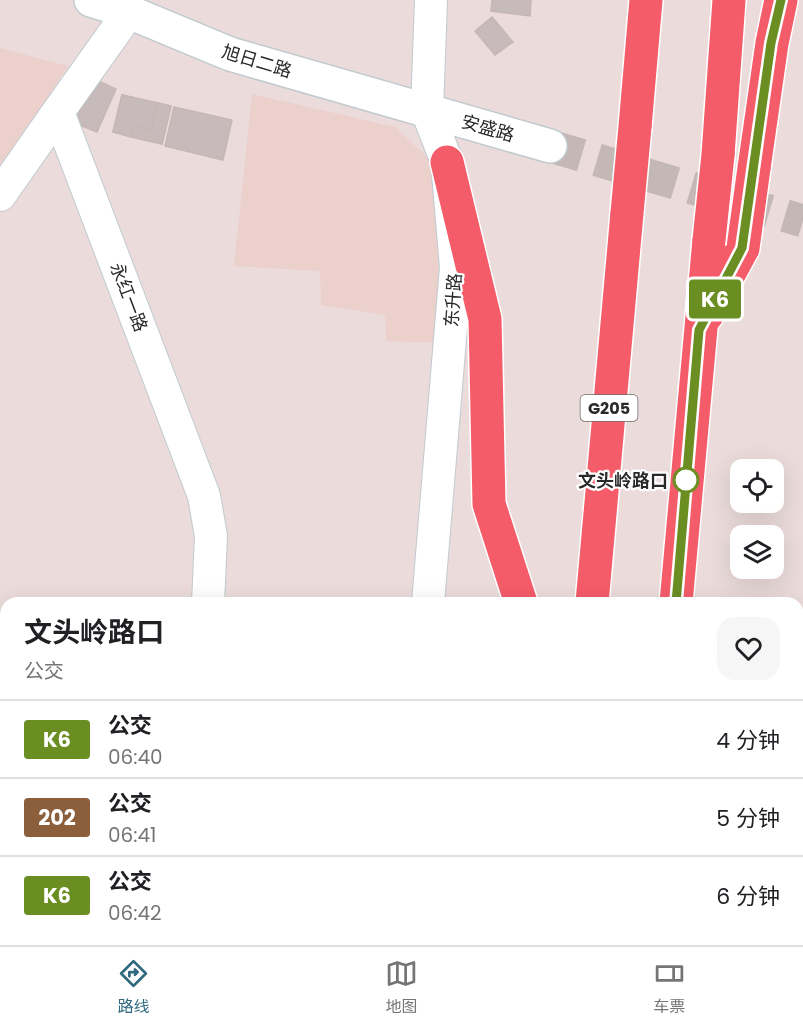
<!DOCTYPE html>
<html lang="zh">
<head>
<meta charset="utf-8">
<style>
  body { margin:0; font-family:Poppins,"Noto Sans SC",sans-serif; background:#f6f6f6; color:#202124; height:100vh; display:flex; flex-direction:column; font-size:22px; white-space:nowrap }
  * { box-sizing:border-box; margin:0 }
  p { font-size:20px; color:#757577 }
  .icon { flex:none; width:33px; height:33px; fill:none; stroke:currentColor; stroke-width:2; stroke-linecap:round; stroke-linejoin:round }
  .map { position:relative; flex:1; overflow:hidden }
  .details { position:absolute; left:0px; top:597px; width:804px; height:348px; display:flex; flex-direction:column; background:#fff; border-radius:18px 18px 0 0; box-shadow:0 6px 24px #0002 }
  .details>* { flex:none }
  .badge { padding:0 12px; border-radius:4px; font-size:21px; line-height:39px }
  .buttons { position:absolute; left:730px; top:459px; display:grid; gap:12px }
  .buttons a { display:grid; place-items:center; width:54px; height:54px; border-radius:12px; background:#fff; box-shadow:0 6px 24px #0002; font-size:30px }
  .map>.badge { position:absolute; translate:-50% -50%; box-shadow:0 0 0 3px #fff }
  .round { display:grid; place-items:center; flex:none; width:63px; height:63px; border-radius:18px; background:#f6f6f6 }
  .head { display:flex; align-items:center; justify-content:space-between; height:102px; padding:0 24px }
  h1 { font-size:28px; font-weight:700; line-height:45px }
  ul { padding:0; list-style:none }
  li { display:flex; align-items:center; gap:18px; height:78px; padding:0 24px; border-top:2px solid #e0e0e0 }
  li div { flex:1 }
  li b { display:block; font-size:22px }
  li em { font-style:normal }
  li .badge { min-width:66px; font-weight:700; text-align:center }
  .tabs { display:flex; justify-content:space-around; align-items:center; height:84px; border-top:2px solid #e0e0e0; background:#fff; font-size:16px; color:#757577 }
  .tabs a { display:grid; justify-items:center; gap:3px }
  .tabs .active { color:#30687f }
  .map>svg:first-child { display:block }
  .education { fill:#ebd0cc }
  .building { fill:#c6bbba; stroke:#c6b7b5; stroke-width:1.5 }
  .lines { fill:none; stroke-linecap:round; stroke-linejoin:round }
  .secondary-tunnel { stroke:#c4b8b7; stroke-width:33; stroke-dasharray:33 16; stroke-linecap:butt }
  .street-casing { stroke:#c0cacf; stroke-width:34 }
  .secondary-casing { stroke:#c0cacf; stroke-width:36 }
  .highway-casing { stroke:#fff; stroke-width:36 }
  .street { stroke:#fff; stroke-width:32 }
  .secondary { stroke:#fff; stroke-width:33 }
  .highway { stroke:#f55c6a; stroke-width:33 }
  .highway-bridge-casing { stroke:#fff; stroke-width:36; stroke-linecap:butt }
  .highway-bridge { stroke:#f55c6a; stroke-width:33 }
  .line-casing { stroke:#fff; stroke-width:14 }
  .line { stroke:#6b8e23; stroke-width:9 }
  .stop-dot { fill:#fff; stroke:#6b8e23; stroke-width:3 }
  .labels { text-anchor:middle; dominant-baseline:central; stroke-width:4.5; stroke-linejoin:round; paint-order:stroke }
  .shield { fill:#fff; stroke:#696969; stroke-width:1.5 }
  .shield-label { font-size:16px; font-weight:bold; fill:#292929 }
  .street-label { font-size:18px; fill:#292929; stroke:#fff }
  .stop-label { font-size:18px; font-weight:bold; fill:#292929; stroke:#fff; text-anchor:end }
</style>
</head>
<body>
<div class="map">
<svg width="803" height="945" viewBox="0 0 803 945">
  <rect width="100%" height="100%" fill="#ebdcdb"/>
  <g class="education">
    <path d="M0 48 68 66 0 171Z"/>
    <path d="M252 94 395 127 427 157 439 203 437 343 386 341 385 315 321 305 320 271 234 266Z"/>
  </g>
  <g class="building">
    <path d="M492 0H531L530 16 491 11Z"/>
    <path d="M492 17 513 42 495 55 475 31Z"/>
    <path d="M90 77 116 89 97 132 70 121Z"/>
    <path d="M122 95 171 106 162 144 113 132Z"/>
    <path d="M122 95 158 103 151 130 134 126 131 137 113 132Z"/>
    <path d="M158 103 171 106 162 144 131 137 134 126 151 130Z"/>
    <path d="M174 107 232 120 223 160 165 146Z"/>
  </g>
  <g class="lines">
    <path class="secondary-tunnel" d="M550 146 803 221"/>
    <defs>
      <g id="street">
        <path d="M129 12 58 112 204 496 211 536 208 603"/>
        <path d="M0 195 58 112"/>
        <path d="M428 603 456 267 447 162 427 111 431 0"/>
        <path d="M70 939 74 945"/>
        <path d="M399 945 400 939"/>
      </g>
      <path id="secondary" d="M91 0 129 12 230 54 550 146"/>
      <g id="highway">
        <path d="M635 127 646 0"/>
        <path d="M718 155 729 0"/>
        <path d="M447 162 485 319 489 504 521 603"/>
        <path d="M754 168 772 43 781 0"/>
        <path d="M707 315 743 248"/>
        <path d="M592 603 627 213"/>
        <path d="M676 603 709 240"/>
        <path d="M562 945V939"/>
        <path d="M648 945V939"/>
      </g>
    </defs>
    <use href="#street" class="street-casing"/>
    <use href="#secondary" class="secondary-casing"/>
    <use href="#highway" class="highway-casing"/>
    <use href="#street" class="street"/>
    <use href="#secondary" class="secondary"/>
    <use href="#highway" class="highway"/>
    <defs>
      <g id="highway-bridge">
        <path d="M627 213 635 127"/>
        <path d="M709 240 718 155"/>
        <path d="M743 248 754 168"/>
      </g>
    </defs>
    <use href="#highway-bridge" class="highway-bridge-casing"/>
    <use href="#highway-bridge" class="highway-bridge"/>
  </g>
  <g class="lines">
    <defs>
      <path id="line" d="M676 603 699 330 742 248 771 43 781 0"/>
    </defs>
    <use href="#line" class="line-casing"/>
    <use href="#line" class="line"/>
  </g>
  <circle class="stop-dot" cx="686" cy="480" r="12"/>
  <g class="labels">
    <rect class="shield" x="580.5" y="395" width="57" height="26" rx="4.5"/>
    <g class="shield-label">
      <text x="609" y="408">G205</text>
    </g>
    <g class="street-label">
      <text transform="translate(257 61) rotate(17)">旭日二路</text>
      <text transform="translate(488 128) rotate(16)">安盛路</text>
      <text transform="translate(129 297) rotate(69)">永红一路</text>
      <text transform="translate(453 300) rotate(-86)">东升路</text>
    </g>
    <g class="stop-label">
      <text x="668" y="480">文头岭路口</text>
    </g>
  </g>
</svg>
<div class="buttons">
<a><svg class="icon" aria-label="locate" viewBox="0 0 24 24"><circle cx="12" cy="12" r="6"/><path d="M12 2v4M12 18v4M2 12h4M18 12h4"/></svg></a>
<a><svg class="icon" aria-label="layers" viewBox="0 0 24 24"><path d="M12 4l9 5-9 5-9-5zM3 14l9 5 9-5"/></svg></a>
</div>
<b class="badge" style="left:715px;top:299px;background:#6b8e23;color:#fff">K6</b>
<section class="details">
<div class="head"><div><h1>文头岭路口</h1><p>公交</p></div><a class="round"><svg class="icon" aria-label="heart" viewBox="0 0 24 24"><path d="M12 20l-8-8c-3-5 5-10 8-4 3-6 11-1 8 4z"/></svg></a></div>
<ul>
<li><span class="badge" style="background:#6b8e23;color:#fff">K6</span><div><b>公交</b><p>06:40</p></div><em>4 分钟</em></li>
<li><span class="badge" style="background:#8b5e3c;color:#fff">202</span><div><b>公交</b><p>06:41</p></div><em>5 分钟</em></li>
<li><span class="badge" style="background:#6b8e23;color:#fff">K6</span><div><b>公交</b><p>06:42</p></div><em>6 分钟</em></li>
</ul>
</section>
</div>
<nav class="tabs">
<a class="active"><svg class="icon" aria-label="directions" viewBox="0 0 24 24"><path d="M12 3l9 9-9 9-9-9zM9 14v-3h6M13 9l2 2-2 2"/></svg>路线</a>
<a><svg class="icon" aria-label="map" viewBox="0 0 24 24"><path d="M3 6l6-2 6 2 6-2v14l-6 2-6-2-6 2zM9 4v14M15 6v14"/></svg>地图</a>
<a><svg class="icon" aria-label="tickets" viewBox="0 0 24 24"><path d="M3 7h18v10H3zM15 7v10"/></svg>车票</a>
</nav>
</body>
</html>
